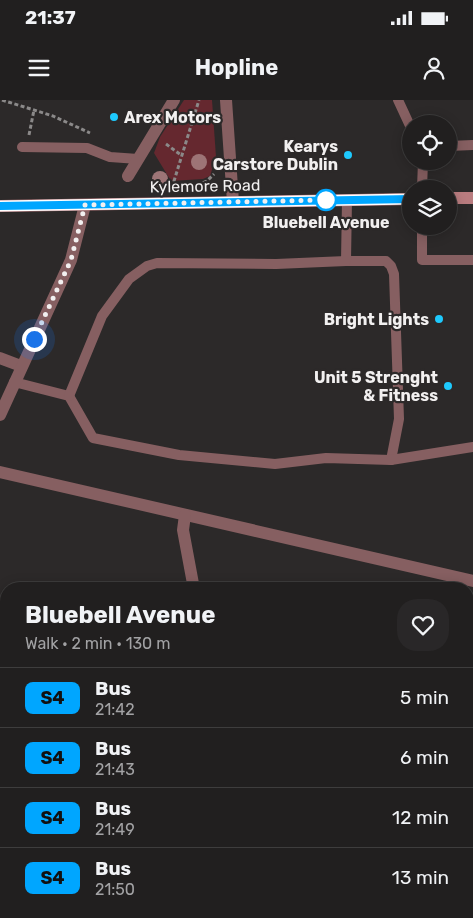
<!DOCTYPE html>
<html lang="en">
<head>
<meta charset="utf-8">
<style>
  body { margin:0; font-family:Rubik,sans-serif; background:#292728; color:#f1f3f6; height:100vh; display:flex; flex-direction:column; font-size:19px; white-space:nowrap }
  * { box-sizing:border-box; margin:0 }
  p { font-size:16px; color:#a2a2a4 }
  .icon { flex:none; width:28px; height:28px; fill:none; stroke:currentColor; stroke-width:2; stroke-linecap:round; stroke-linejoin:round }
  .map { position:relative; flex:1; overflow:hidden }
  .details { position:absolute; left:0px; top:482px; width:474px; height:336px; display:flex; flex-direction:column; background:#211f1f; border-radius:20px 20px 0 0; box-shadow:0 2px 12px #0003,0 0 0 1px #3e3d3d }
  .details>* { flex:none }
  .badge { padding:0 10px; border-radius:8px; font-size:18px; line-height:32px }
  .controls { position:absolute; left:402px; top:15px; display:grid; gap:10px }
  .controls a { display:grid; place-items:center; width:55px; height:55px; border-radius:50%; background:#211f1f; box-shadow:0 2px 12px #0003,0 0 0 1px #3e3d3d; font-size:25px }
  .you { position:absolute; width:25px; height:25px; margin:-12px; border:4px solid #fff; border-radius:50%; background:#1a73e8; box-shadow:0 0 0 8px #1a73e833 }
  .map>.badge { position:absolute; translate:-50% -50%; box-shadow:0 0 0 2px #fff }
  .round { display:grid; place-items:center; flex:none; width:52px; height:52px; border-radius:20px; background:#292728 }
  .overview { display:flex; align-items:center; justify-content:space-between; height:85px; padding:0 25px }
  h1 { font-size:24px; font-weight:700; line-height:38px }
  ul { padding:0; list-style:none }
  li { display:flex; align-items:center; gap:15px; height:60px; padding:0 25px; border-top:1px solid #3e3d3d }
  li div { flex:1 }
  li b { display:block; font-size:19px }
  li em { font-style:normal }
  li .badge { min-width:55px; font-weight:700; text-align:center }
  .status { display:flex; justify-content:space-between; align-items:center; height:35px; padding:0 25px; background:#211f1f; direction:ltr }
  .status svg { height:14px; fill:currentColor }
  header { display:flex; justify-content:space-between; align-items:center; height:65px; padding:0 25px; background:#211f1f; font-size:22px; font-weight:700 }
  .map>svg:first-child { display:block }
  .green { fill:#65282f }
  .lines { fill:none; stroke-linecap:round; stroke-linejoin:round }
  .path { stroke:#8b8989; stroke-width:3; stroke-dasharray:4 2.5; stroke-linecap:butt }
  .service { stroke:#865f61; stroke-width:10 }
  .minor { stroke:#865f61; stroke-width:12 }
  .secondary { stroke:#b97c7f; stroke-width:12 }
  .tree { fill:#9d7476 }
  .line-casing { stroke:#fff; stroke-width:11 }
  .line { stroke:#00a6ff; stroke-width:8 }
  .walk { stroke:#f2f0f0; stroke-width:5; stroke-dasharray:0 9 }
  .poi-dot { fill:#1ec9fd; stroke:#2c2929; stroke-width:2 }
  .stop-dot { fill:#fff; stroke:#00a6ff; stroke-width:2.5 }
  .labels { text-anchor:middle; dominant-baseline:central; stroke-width:4.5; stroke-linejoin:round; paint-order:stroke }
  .poi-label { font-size:16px; font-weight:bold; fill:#f2f0f0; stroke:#2c2929; text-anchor:end }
  .street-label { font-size:16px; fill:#f2f0f0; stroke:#2c2929 }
  .stop-label { font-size:16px; font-weight:bold; fill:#f2f0f0; stroke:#2c2929 }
</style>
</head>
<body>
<div class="status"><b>21:37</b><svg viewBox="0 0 49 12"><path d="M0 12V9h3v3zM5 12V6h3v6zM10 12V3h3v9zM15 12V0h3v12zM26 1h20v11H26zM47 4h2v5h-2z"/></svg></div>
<header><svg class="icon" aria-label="menu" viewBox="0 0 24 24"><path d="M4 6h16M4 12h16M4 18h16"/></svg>Hopline<svg class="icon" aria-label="person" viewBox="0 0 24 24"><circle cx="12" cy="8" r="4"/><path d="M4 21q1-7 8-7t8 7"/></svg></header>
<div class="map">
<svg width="473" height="818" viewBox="0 0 473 818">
  <rect width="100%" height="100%" fill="#2c2929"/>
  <path class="green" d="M184 0H212L216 57 210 76 203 79 171 81 154 53 160 37Z"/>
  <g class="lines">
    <g class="path">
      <path d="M2 0 53 16 90 33"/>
      <path d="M29 35 34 10"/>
      <path d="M166 44 181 55"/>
      <path d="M197 85 207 81 214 74"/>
      <path d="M174 88V81L199 0"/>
    </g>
    <g class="service">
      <path d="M398 0 411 28"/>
      <path d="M449 46 473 45"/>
      <path d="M22 47 87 48 110 57 138 59"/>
      <path d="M422 89 423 61"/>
      <path d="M422 126V160H473"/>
      <path d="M346 161H386L391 166 394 174 399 319 391 360"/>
      <path d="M14 282 69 296 93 338 179 355 275 364 326 358 391 360 473 347"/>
      <path d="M69 296 102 216 129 179 147 166 157 163 276 164 346 161 347 100"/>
      <path d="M0 654 6 653"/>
      <path d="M0 817V818"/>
    </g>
    <g class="minor">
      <path d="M226 0 233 102"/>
      <path d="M128 76 174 0"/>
      <path d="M0 258 21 266"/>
      <path d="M0 315 71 160 85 105"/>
      <path d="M0 372 473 481"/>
      <path d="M185 415 183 430 194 489"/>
      <path d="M323 812 325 818"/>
    </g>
    <g class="secondary">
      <path d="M449 98H473"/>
      <path d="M0 106 411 99"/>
    </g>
  </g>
  <g class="tree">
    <circle cx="199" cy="62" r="8"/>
    <circle cx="160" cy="79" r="8"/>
  </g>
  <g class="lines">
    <defs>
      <path id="line" d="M0 106 411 99"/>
    </defs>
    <use href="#line" class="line-casing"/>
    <use href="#line" class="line"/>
    <path class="walk" d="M34 239 71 160 85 105 328 100H326"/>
  </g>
  <g class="poi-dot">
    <circle cx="114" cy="17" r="5"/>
    <circle cx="348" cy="55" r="5"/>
    <circle cx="439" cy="219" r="5"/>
    <circle cx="448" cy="286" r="5"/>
  </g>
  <circle class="stop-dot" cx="326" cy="100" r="10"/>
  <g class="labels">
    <g class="poi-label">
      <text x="124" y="17" text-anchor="start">Arex Motors</text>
      <text x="338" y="46">Kearys<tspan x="338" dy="18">Carstore Dublin</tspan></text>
      <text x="429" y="219">Bright Lights</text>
      <text x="438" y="277">Unit 5 Strenght<tspan x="438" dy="18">&amp; Fitness</tspan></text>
    </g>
    <g class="street-label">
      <text transform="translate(205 86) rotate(-1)">Kylemore Road</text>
    </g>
    <g class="stop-label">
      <text x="326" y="122">Bluebell Avenue</text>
    </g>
  </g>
</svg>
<div class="controls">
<a><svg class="icon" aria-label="locate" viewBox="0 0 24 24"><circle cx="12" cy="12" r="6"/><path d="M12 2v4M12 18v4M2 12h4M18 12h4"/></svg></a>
<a><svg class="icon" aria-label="layers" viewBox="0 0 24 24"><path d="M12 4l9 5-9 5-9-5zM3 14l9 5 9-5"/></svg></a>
</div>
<div class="you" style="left:34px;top:239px"></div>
<section class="details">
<div class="overview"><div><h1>Bluebell Avenue</h1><p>Walk · 2 min · 130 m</p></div><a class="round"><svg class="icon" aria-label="heart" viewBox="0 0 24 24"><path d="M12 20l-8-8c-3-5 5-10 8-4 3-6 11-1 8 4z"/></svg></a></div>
<ul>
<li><span class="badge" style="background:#00a6ff;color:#111">S4</span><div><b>Bus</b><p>21:42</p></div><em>5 min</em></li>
<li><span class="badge" style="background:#00a6ff;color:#111">S4</span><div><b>Bus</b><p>21:43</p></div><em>6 min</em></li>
<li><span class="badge" style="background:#00a6ff;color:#111">S4</span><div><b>Bus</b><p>21:49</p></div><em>12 min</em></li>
<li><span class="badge" style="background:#00a6ff;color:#111">S4</span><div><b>Bus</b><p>21:50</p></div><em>13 min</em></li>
</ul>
</section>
</div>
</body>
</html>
